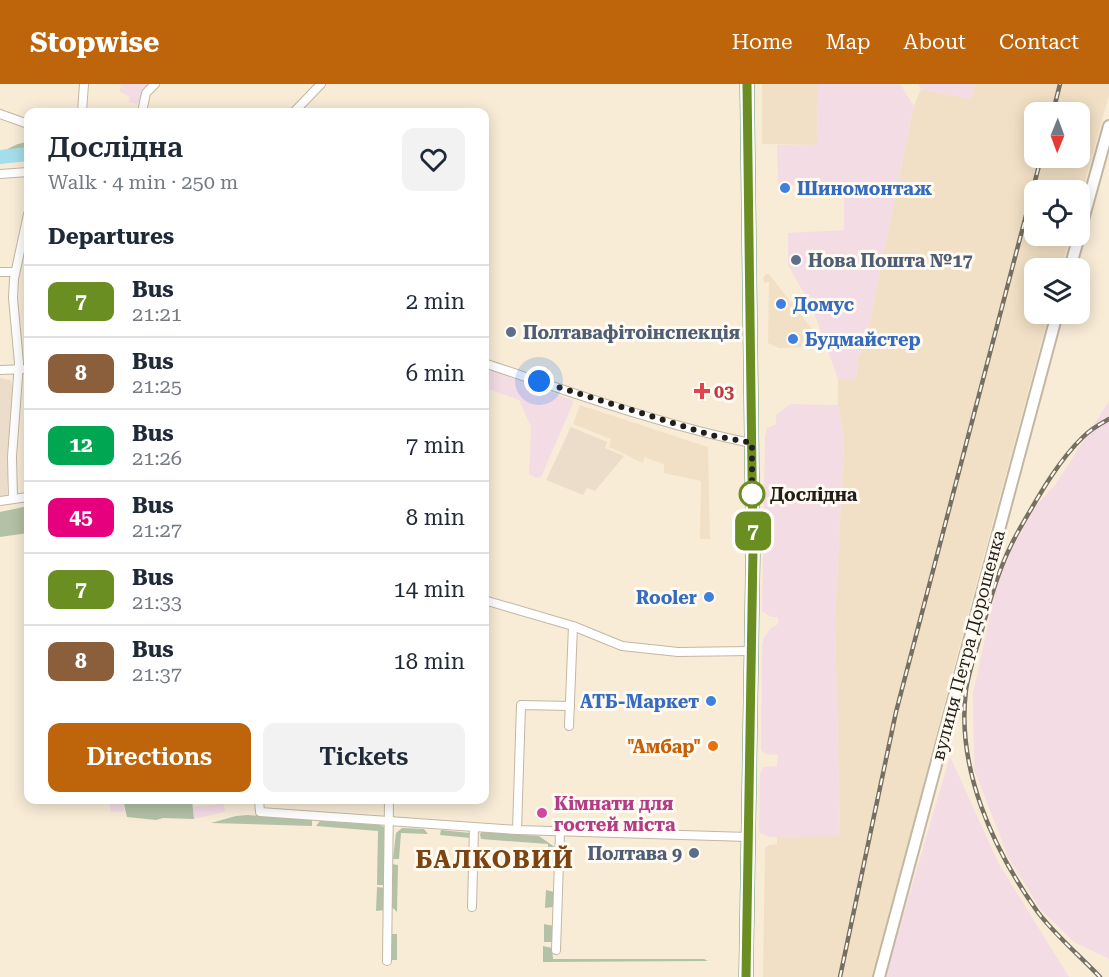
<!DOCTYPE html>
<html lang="en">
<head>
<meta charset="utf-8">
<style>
  body { margin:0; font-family:"Roboto Serif",serif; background:#f2f2f3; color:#1f2937; height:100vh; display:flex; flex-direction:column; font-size:22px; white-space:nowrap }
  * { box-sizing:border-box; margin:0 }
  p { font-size:20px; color:#747a83 }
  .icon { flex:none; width:33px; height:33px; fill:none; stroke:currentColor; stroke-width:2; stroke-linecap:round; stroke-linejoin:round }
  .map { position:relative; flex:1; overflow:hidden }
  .drawer { position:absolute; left:24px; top:24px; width:465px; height:696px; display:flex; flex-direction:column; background:#fff; border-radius:12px; box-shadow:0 3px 15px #0003 }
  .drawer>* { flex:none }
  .badge { padding:0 12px; border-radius:9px; font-size:21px; line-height:39px }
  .needle { width:39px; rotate:181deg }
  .tools { position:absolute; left:1024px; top:18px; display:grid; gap:12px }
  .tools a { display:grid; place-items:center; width:66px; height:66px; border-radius:12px; background:#fff; box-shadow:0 3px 15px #0003; font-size:30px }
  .you { position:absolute; width:30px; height:30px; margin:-15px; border:4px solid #fff; border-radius:50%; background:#1a73e8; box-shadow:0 0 0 9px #1a73e833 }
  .map>.badge { position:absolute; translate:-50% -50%; box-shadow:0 0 0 3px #fff }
  h2 { padding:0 24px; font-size:22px; line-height:54px }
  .round { display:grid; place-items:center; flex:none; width:63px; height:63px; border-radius:12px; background:#f2f2f3 }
  .head { display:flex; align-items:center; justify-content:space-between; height:102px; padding:0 24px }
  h1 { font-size:28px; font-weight:600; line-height:45px }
  .primary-button { display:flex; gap:12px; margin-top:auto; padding:12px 24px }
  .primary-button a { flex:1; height:69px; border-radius:12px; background:#be640a; color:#fff; font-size:24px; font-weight:600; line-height:69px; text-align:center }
  .primary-button a+a { background:#f2f2f3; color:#1f2937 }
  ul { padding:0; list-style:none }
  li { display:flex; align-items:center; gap:18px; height:72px; padding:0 24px; border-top:2px solid #e0e1e3 }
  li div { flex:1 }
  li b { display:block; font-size:22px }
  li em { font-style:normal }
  li .badge { min-width:66px; font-weight:700; text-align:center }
  header { display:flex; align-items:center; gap:36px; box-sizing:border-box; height:84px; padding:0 30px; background:#be640a; color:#fff }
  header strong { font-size:28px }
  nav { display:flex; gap:33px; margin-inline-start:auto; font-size:21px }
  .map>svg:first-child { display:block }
  .built { fill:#f1e0c5; fill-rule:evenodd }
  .industrial { fill:#f4dce5 }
  .education { fill:#ecddca }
  .green { fill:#b3c1a6 }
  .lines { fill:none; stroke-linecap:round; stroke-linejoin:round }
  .river { stroke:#a4deeb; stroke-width:14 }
  .street-casing { stroke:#c3b7a3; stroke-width:10 }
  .secondary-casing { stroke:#c3b7a3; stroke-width:14 }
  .primary-casing { stroke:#639a74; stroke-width:15 }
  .street { stroke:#fff; stroke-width:8 }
  .secondary { stroke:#fff; stroke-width:10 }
  .primary { stroke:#b6ebca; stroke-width:12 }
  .rail-casing { stroke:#766f62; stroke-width:4.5 }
  .rail { stroke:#fffaf2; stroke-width:2; stroke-dasharray:7; stroke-linecap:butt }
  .line-casing { stroke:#fff; stroke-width:14 }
  .line { stroke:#6b8e23; stroke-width:9 }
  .walk { stroke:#231e17; stroke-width:6; stroke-dasharray:0 10.8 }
  .shop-dot { fill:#3f7fe0; stroke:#fffaf2; stroke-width:2 }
  .service-dot { fill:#5c6f8a; stroke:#fffaf2; stroke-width:2 }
  .health-dot { fill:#e0444e; stroke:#fffaf2; stroke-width:2 }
  .stop-dot { fill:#fff; stroke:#6b8e23; stroke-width:3 }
  .food-dot { fill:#e8710a; stroke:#fffaf2; stroke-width:2 }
  .hotel-dot { fill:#d1479c; stroke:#fffaf2; stroke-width:2 }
  .labels { text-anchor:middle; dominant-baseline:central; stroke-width:6; stroke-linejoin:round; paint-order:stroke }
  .shop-label { font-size:18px; font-weight:bold; fill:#366cbe; stroke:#fffaf2; text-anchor:start }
  .service-label { font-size:18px; font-weight:bold; fill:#4e5e75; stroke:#fffaf2; text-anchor:start }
  .health-label { font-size:18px; font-weight:bold; fill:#be3a42; stroke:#fffaf2; text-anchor:start }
  .stop-label { font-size:18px; font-weight:bold; fill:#231e17; stroke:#fffaf2; text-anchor:start }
  .street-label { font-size:18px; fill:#231e17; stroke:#fffaf2 }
  .food-label { font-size:18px; font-weight:bold; fill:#c56008; stroke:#fffaf2; text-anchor:end }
  .hotel-label { font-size:18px; font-weight:bold; fill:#b23c85; stroke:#fffaf2; text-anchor:start }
  .district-label { font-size:24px; font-weight:bold; letter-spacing:1.5px; fill:#7d4310; stroke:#fffaf2 }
</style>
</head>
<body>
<header>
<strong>Stopwise</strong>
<nav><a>Home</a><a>Map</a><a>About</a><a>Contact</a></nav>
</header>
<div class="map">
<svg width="1109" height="893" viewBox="0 0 1109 893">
  <rect width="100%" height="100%" fill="#f8ecd7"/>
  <g class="built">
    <path d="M762 0H818L817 61 762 60Z"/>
    <path d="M976 0H1109V11L1080 115V106H1035V152H1070L1061 184H1035V230H1049L951 594 874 893H763L765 764 769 761 777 760V753L840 751 835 537 844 357 838 321V295H856L858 273 864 264 914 22 921 5 971 15ZM1035 28H1080V74H1035Z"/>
    <path d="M766 190H769L811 244 818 263 779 264 768 259 769 198 764 199 763 194Z"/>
    <path d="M580 321 708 363 710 455H700L701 397 664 389V380L644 373 643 379 609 363 611 355 573 340Z"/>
  </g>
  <g class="industrial">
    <path d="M119 0H150L137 20 129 18 130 13 119 7 121 3Z"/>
    <path d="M818 0H900L914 22 864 264 858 273 856 295H838L813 226 788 181V149L844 146V102L778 101 777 61H817Z"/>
    <path d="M918 0H976L971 15 921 5Z"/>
    <path d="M484 283 574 317 541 393 536 394 529 390 531 343 519 316 485 304Z"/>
    <path d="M1109 317V875L1074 858 1041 826 1008 773 974 685 973 609 997 500 1012 465 1034 424 1055 401Z"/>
    <path d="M790 320 838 321 844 357 835 537 840 752 770 753 761 750 759 746 760 690 763 683 777 682 778 671 765 670 761 666 762 562 764 553 771 544 778 540V533H771L762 527 765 353 767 344 776 340V331Z"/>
    <path d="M950 672 998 778 1069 893H885Z"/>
    <path d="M109 716H123L124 727 111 728Z"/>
    <path d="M215 716H223L225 728 194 735 193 722 215 721Z"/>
  </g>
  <g class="education">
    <path d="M0 294 10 296 13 304 7 407V411L0 412Z"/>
    <path d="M571 343 607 358 605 364 624 372 595 407 587 404 583 411 546 396Z"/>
  </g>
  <g class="green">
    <path d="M28 58V72L0 76V69C11 64 16 59 28 58Z"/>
    <path d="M28 422V449L0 453V428Z"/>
    <path d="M123 716H192L194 735 163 734 156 736 127 733Z"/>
    <path d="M248 731 312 736V742L211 739 236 732Z"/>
    <path d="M320 737 380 741 384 743 386 801H377L378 747 316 742Z"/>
    <path d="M402 744 424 745 428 750 401 749 399 775H393L396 749Z"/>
    <path d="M441 746 470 749 471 754 440 751Z"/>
    <path d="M482 748 539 752 556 764 555 779H548V760L481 755 480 750Z"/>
    <path d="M392 780 398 781 397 828 391 822 390 784Z"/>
    <path d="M377 803 386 804 385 826 376 827Z"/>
    <path d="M546 806 554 808 553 823 545 824Z"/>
    <path d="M544 840 554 842 552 858H544Z"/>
    <rect x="390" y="850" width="7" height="26"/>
    <path d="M543 862 552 864 553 875H704L708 877 543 878Z"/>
  </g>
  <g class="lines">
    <path class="river" d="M0 73 28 70"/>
    <defs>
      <g id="street">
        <path d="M82 28 84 0"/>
        <path d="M142 28 146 9 155 0"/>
        <path d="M294 28 321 0"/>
        <path d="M0 30 28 40"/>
        <path d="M0 90 28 88"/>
        <path d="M0 188H14"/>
        <path d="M484 279C571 308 661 341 751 359"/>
        <path d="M0 286 28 285"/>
        <path d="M13 415 12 373 19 279 13 214 14 195 28 130"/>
        <path d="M0 417 28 413"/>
        <path d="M484 516 573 542 622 562 678 568 751 567"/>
        <path d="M569 642 573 542"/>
        <path d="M259 716 260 728 517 746 748 753"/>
        <path d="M517 746 521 621 570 622"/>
        <path d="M472 823 474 744"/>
        <path d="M556 866 560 748"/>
        <path d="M387 877 389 716"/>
      </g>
      <g id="secondary">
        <path d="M1080 147 1109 42"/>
        <path d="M1070 184 1079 152"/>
        <path d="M879 893 1057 230"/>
      </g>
      <path id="primary" d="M746 893 753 466 747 0"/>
    </defs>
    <use href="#street" class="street-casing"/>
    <use href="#secondary" class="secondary-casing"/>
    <use href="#primary" class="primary-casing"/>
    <use href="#street" class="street"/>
    <use href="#secondary" class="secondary"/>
    <use href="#primary" class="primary"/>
    <defs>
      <g id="rail">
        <path d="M1053 28 1060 0"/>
        <path d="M840 893 896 628 1041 74"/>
        <path d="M1100 893C1081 873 1053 849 1037 827 993 765 956 684 966 606 969 587 976 567 981 549 991 513 1000 479 1019 446 1037 415 1057 378 1083 353 1090 346 1100 340 1109 335"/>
      </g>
    </defs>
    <use href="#rail" class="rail-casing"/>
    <use href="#rail" class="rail"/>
  </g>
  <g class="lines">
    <defs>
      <path id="line" d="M746 893 753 466 747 0"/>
    </defs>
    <use href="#line" class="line-casing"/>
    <use href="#line" class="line"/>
    <path class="walk" d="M539 297 711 351 752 359V410"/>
  </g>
  <g class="shop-dot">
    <circle cx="785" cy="104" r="6"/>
    <circle cx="781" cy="220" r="6"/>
    <circle cx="793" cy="255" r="6"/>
    <circle cx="709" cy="513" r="6"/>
    <circle cx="711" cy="617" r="6"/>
  </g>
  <g class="service-dot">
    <circle cx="796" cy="176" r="6"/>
    <circle cx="511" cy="248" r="6"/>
    <circle cx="694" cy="769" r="6"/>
  </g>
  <path class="health-dot" d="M699 298h6v6h6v6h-6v6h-6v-6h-6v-6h6z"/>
  <circle class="stop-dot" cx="752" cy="410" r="12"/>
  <circle class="food-dot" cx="713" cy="662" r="6"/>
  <circle class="hotel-dot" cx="542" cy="729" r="6"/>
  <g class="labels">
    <g class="shop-label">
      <text x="797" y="104">Шиномонтаж</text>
      <text x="793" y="220">Домус</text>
      <text x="805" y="255">Будмайстер</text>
      <text x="697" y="513" text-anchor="end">Rooler</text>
      <text x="699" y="617" text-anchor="end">АТБ-Маркет</text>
    </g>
    <g class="service-label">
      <text x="808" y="176">Нова Пошта №17</text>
      <text x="523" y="248">Полтавафітоінспекція</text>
      <text x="682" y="769" text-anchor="end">Полтава 9</text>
    </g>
    <g class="health-label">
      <text x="714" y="307">03</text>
    </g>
    <g class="stop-label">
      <text x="770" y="410">Дослідна</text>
    </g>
    <g class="street-label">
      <text transform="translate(968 561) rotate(-75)">вулиця Петра Дорошенка</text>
    </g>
    <g class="food-label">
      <text x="701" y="662">"Амбар"</text>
    </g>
    <g class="hotel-label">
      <text x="554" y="719">Кімнати для<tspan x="554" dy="21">гостей міста</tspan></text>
    </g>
    <g class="district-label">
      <text x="495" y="776">БАЛКОВИЙ</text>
    </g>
  </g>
</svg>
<div class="tools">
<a><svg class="needle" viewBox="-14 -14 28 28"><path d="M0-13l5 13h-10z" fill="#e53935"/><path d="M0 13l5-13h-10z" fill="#747a83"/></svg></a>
<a><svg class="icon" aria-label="locate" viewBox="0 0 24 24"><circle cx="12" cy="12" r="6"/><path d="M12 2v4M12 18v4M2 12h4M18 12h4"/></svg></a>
<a><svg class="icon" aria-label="layers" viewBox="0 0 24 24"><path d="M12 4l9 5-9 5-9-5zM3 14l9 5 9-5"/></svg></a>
</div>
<div class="you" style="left:539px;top:297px"></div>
<b class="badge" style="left:753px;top:447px;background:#6b8e23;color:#fff">7</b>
<section class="drawer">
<div class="head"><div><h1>Дослідна</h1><p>Walk · 4 min · 250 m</p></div><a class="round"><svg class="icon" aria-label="heart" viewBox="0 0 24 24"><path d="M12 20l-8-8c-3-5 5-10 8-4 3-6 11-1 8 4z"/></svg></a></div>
<h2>Departures</h2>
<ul>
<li><span class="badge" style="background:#6b8e23;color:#fff">7</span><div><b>Bus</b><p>21:21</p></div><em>2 min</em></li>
<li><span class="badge" style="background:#8b5e3c;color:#fff">8</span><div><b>Bus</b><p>21:25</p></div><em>6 min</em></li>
<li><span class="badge" style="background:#00a651;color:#fff">12</span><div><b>Bus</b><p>21:26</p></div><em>7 min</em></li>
<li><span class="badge" style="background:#e6007e;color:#fff">45</span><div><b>Bus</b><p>21:27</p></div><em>8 min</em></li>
<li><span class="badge" style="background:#6b8e23;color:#fff">7</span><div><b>Bus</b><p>21:33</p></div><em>14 min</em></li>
<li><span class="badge" style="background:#8b5e3c;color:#fff">8</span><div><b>Bus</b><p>21:37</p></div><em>18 min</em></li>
</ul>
<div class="primary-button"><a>Directions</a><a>Tickets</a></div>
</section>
</div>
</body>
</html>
